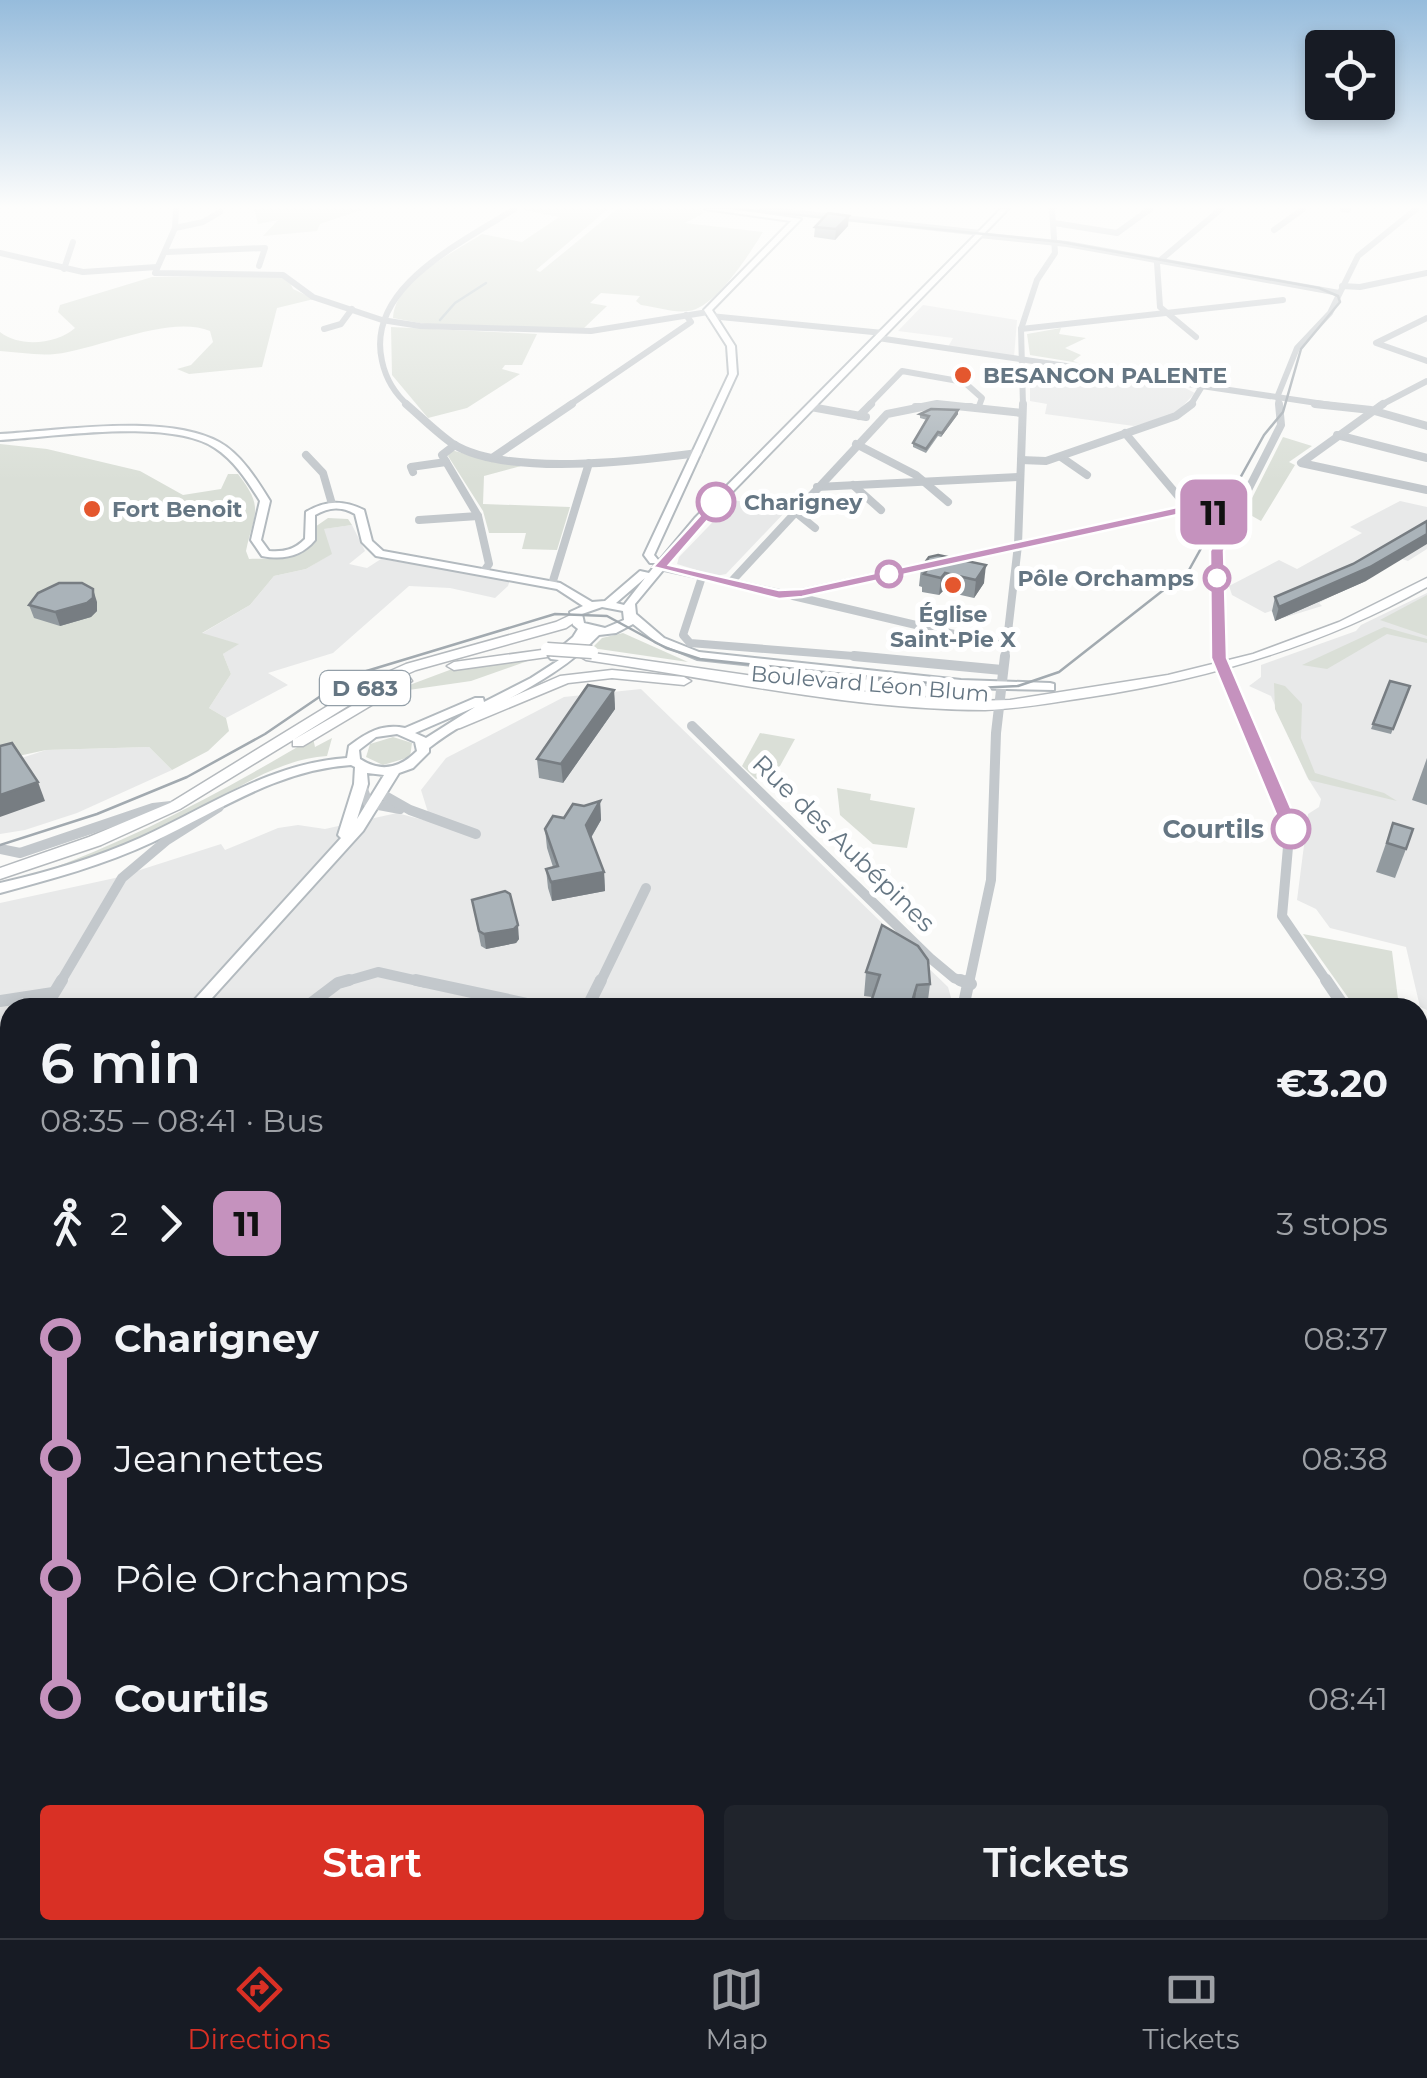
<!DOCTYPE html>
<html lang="en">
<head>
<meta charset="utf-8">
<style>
  body { margin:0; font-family:Montserrat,sans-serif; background:#20242c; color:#f1f3f6; height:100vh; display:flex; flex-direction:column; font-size:38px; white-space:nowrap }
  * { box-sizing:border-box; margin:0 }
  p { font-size:32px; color:#9ea1a6 }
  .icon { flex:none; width:55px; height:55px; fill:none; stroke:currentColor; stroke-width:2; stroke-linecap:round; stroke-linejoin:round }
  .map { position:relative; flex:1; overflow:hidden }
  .panel { position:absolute; left:0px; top:998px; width:1428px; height:942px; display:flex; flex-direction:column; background:#171b24; border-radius:30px 30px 0 0; box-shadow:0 5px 15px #0003 }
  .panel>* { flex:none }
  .badge { padding:0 20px; border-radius:15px; font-size:35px; line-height:65px }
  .buttons { position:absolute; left:1305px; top:30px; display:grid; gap:20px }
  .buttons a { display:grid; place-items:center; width:90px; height:90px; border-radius:10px; background:#171b24; box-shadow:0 5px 15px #0003; font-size:50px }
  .map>.badge { position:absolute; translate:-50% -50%; box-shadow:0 0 0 5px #fff }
  .legs { display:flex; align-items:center; gap:15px; height:110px; padding:0 40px; font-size:32px }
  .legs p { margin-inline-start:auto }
  .summary { display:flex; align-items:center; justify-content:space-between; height:170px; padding:0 40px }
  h1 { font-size:55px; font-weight:600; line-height:75px }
  .cta { display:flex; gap:20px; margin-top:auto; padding:20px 40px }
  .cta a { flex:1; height:115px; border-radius:10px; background:#d93025; color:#fff; font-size:40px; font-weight:600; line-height:115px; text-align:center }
  .cta a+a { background:#20242c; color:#f1f3f6 }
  ul { padding:0 40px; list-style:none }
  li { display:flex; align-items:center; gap:35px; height:120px; font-size:38px }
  li i { display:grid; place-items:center; width:15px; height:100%; margin:0 12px; background:currentColor }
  li i::after { content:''; width:25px; height:25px; margin:-12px; border:8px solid; border-radius:50%; background:#171b24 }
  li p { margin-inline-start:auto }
  li:first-child i { background:linear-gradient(#0000 50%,currentColor 0) }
  li:last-child i { background:linear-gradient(currentColor 50%,#0000 0) }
  .dock { display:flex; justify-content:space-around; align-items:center; height:140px; border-top:2px solid #363941; background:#171b24; font-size:28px; color:#9ea1a6 }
  .dock a { display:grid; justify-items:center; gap:5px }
  .dock .selected { color:#d93025 }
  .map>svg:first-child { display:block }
  .built { fill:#e8e9e9 }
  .green { fill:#dadfd7 }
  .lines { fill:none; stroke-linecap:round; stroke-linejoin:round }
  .stream { stroke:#bbc7cb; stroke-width:2.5 }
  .secondary-casing { stroke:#b3babf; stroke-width:4 }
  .primary-casing { stroke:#b5babe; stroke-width:3 }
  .street-far4 { stroke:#c3c8cc; stroke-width:6 }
  .street-far3 { stroke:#c3c8cc; stroke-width:8 }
  .street-far2 { stroke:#c3c8cc; stroke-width:10 }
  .street-far1 { stroke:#c3c8cc; stroke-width:12 }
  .street { stroke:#c3c8cc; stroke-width:16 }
  .secondary { fill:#fff; fill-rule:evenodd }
  .primary { fill:#fff; fill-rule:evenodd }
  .tram { stroke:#a2aab0; stroke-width:2.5 }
  .primary-bridge-casing { stroke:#b5babe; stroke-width:15; stroke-linecap:butt }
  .primary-bridge { stroke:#fff; stroke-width:12 }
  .wall { fill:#929a9f }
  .shaded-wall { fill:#777d82 }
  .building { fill:#aab3b9; stroke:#777d82; stroke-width:2.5 }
  .line-1 { fill:#c592be; stroke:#fff; stroke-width:2.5 }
  .poi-dot { fill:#e4572e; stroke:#fff; stroke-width:4 }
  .stop-1-dot { fill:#fff; stroke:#c592be; stroke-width:5 }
  .labels { text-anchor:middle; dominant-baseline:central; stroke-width:10; stroke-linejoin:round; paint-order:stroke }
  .far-poi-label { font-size:22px; font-weight:bold; fill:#657683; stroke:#fff; text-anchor:start }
  .far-stop-label { font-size:22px; font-weight:bold; fill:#657683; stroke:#fff; text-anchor:start }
  .far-street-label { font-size:22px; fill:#657683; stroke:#fff }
  .shield { fill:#fff; stroke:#939fa8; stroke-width:2.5 }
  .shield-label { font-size:22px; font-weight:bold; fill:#657683 }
  .stop-label { font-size:25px; font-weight:bold; fill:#657683; stroke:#fff; text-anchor:end }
  .street-label { font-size:25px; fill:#657683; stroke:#fff }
</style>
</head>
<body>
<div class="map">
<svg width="1427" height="1938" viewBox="0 0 1427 1938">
  <rect width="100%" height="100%" fill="#fafaf8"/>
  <g class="built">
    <path d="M923 305 1017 320 1014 357 948 347 953 338 898 331Z"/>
    <path d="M1042 366 1185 388 1195 393 1174 415 1134 426 1045 414 1047 404 1030 401V369Z"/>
    <path d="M734 500 786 511 726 574 716 576 677 564 679 557Z"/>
    <path d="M1400 501 1427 507V549L1408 561 1402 559 1319 603 1322 606 1283 618 1271 611 1265 613 1232 595 1229 586 1279 560 1297 569 1362 533 1350 527Z"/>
    <path d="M352 525 365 551 349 564 367 568 381 559 510 580 508 586 495 598 450 588 409 586 333 653 268 673 288 685 226 718 209 708 231 674 223 654 238 644 201 634 250 605 274 576 306 569 331 554 323 529Z"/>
    <path d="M1427 593V1010L1420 1007 1406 947 1330 928 1316 909 1297 900 1308 814 1319 807 1321 799 1307 777 1271 696 1249 686 1261 677V665L1356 631 1361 625Z"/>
    <path d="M641 689 948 987 952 1001 950 1007 10 1008V1930H521L520 1938H0V903L115 878 221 844 225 850 278 828 298 825 325 829 397 813 431 822 421 790 446 758 564 697Z"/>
    <path d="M149 747 172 770 77 813 25 830 0 834V765L46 750Z"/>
  </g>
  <g class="green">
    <path d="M254 209H364L320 224 317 231 263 236 278 220 258 224Z"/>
    <path d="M519 209H608L536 270 540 272 617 209H699L704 213 685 223 763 232C750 253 715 309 688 311 674 313 656 307 641 305L636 301 640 296 601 293 590 303 607 306 583 329 430 325 393 318C395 280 453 253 482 234L522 242 559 217Z"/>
    <path d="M287 276 293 289 314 299 277 308 262 367 189 374 177 369 191 365 213 342 210 331C170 314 99 349 55 354 38 356 18 352 0 351V332C20 348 57 344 75 328L58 312 60 305 152 277Z"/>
    <path d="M391 327 537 334 522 365H505L502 369 520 374 467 408 428 418 392 375Z"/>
    <path d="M1061 328 1059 334 1086 338 1065 348 1081 355 1073 361 1079 363 1030 355 1027 334Z"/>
    <path d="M1283 437 1312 446 1289 462 1295 465 1261 521 1245 512Z"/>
    <path d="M0 444 47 449 140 471 183 495 221 489 228 474H238C265 509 254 512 246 551L249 559C276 558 317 563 315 527L328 518 348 519 352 525 324 529 332 554 306 569 274 576 250 605 202 633 239 644 223 654 231 674 209 708 226 718 229 731 208 751 172 770 149 747 46 750 0 760Z"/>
    <path d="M451 450 500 463 525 465 484 476 483 504 570 507 557 550 522 549 526 533H489L483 511 448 456Z"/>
    <path d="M1427 595V636L1380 620Z"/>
    <path d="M1384 627 1427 639V643L1387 634 1327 669 1302 665Z"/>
    <path d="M623 633 688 662 592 648 602 638Z"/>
    <path d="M539 657 471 681 388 693 463 665Z"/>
    <path d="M1274 683 1285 686 1302 704 1301 738 1315 773 1384 793 1397 801 1309 780 1275 709Z"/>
    <path d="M760 733 795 739 780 766 756 779 742 766Z"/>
    <path d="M393 737 412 743 410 757 383 765 366 757 370 744Z"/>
    <path d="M313 738 315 747 332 738 327 756C270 760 223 799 174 824 130 846 83 861 36 874 135 839 223 791 313 738Z"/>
    <path d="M837 788 871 794 870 800 915 808 907 848 873 844 840 815Z"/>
    <path d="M1303 934 1392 951 1399 1007H1362L1352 1003Z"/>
    <path d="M6 1216 10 1217V1346L0 1370V1226Z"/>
    <path d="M0 1908H10V1930H148L146 1938H0Z"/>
    <path d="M521 1930H994L993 1938H520Z"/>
  </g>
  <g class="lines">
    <path class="stream" d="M440 320 455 303 486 283"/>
    <defs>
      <g id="secondary">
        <path d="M705 209H730L801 219 712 310 735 346 737 374 654 555 659 561 695 518 1001 209H1008L703 522 635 604 636 614 664 638 699 652 961 680 1050 683 1054 684V690L961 688 697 659 656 642 633 624 616 633 599 635C551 686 483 706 429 748V752L413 768 399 773 363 831 203 1008H187L341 838 338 835 354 784 355 767 351 765C277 770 219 811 153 842 104 865 52 879 0 893V883C48 872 95 858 140 838 209 807 270 763 347 758L349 746C366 733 382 723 405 728L475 698H483L484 702 531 678 559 660 551 659 549 657 573 637 578 629 573 625 570 612 583 606 557 589 376 556 362 542 355 514C341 506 329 507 315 515V540C301 557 283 560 262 556L251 540 260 501C248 482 235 461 215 448 170 418 54 437 0 440V434C60 431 165 413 219 442 241 454 257 480 270 501L261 540 269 551C284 552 294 550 305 539L306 512C326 500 343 500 364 510L372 541 383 551 560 583 592 602 605 601 640 571 649 573 657 563H650L644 555 729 374 727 346 704 310 791 221ZM645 578 624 605 616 603ZM602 607 623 611 624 620 605 628 584 623 582 614ZM475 707 426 738 415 733ZM397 734 415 742 417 751C400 768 381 773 360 759L359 750 376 737ZM367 773 384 775 357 819 368 784Z"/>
        <path d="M10 1389V1423L7 1429 0 1432V1399L3 1392Z"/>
      </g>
      <g id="primary">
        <path d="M1427 578V587C1321 646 1209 679 1090 697 1055 702 1020 709 985 710 852 710 717 679 586 660L579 656 586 652 873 693 970 701 1010 700 1168 675 1253 654 1339 622Z"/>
        <path d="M575 613 582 617 566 628 416 670 380 686 293 740 400 678H410L412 681 303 746H293V740L180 809 101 845 0 879V868L89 837 170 803 370 680 406 664 556 622Z"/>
        <path d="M542 650 547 651V657L454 670 447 666 454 662Z"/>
        <path d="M612 670 684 677 691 681 684 685 612 678 568 683 460 728 455 729 448 725 560 676Z"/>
      </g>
    </defs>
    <use href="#secondary" class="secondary-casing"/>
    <use href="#primary" class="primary-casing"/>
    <g class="street-far4">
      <path d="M176 209 175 228 155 273 283 275 313 297 382 320 420 326 591 331 708 312"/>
      <path d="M762 209 981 233"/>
      <path d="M1343 209 1348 210"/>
      <path d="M1054 223 1117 233 1150 209"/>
      <path d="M175 228 203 222 220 212"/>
      <path d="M1274 230 1303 209"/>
      <path d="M979 235 1067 244 1339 293"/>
      <path d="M167 252 265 248 259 266"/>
      <path d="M0 253 83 272 157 267"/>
      <path d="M64 269 73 242"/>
      <path d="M1342 286 1360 287 1427 273"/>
      <path d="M710 316 883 333"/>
      <path d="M1427 318 1376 343 1427 361"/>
      <path d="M324 329 341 324 352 309"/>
      <path d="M1021 329 1283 300"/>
      <path d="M1196 337 1160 307 1157 263 1221 209"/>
      <path d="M878 338 1337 406"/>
      <path d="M409 406C395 394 386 380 382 361 365 286 463 243 514 209"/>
      <path d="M568 406 691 322 686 315"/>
      <path d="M868 406 902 371 964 382 982 398 979 406"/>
      <path d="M915 406H971"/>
      <path d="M1023 406 1021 329 1037 280 1055 253 1052 209"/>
      <path d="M1190 406 1201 388"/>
      <path d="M1279 406 1278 395 1297 348 1330 313 1358 256 1416 209"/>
      <path d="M1379 406 1427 381"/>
    </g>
    <g class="street-far3">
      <path d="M406 404C421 417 437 433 453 444 506 477 637 461 698 453"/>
      <path d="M1315 404 1371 410 1427 426"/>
      <path d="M1383 404 1301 463 1427 490"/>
      <path d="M811 407 866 417"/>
      <path d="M859 416 871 404"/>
      <path d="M1125 433 1189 509"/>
      <path d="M1337 435 1427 458"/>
      <path d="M856 444 916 475 948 502"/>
      <path d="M455 445 442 455 478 516 489 564 484 571"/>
      <path d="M306 455 323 473 332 504"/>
      <path d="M1061 457 1087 475"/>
      <path d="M492 458 572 404"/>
      <path d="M1021 460 1046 461 1176 416 1192 404"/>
      <path d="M413 472 411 467 446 462"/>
      <path d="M853 485 881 510"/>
      <path d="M817 487 1020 477"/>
      <path d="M794 511 815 528"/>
      <path d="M419 520 478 516"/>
      <path d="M660 567 789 595 1177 511 1234 516"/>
      <path d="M702 577 683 635 690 643 879 658"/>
      <path d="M730 583 887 414 937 404 1022 413"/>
      <path d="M552 584 589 463"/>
      <path d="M793 596 1005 646"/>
      <path d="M1005 658 1018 545 1023 404"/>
      <path d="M1219 658 1217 551 1281 425 1279 404"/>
    </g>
    <g class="street-far2">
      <path d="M854 656 1002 670"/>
      <path d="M1219 656 1290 824 1282 916 1328 983"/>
      <path d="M692 726 930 958 954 978 967 983"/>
      <path d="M361 784 368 803 400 809"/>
      <path d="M380 793 410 810 476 834"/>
      <path d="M0 849 20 853 153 808 171 806"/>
      <path d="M60 983 122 878 167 840 219 807"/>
      <path d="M340 983 378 972 427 983"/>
      <path d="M600 983 646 888"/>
      <path d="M969 983 991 880 996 733 1005 656"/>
    </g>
    <g class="street-far1">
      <path d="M416 980 546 1008"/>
      <path d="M960 980 971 984"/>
      <path d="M1326 980 1345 1008"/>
      <path d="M0 1001 53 993"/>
      <path d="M45 1008 62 980"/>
      <path d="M305 1008 338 983 349 980"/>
      <path d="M587 1008 601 980"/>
      <path d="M963 1008 969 980"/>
      <path d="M0 1087 10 1073"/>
      <path d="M1418 1095 1427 1105"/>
    </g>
    <g class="street">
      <path d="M1418 1522 1427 1526"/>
      <path d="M1315 1930 1317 1938"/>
      <path d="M501 1938 503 1930"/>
    </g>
    <use href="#secondary" class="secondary"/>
    <use href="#primary" class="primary"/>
    <path class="tram" d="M0 845 97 814 187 777 265 734 350 676 555 614 607 616 666 648 700 659 977 688 1018 686 1059 672 1189 570 1264 435 1283 412 1301 349 1340 302 1338 296 1319 288 1061 242 740 209"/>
    <defs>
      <path id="primary-bridge" d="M547 649 592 652"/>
    </defs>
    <use href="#primary-bridge" class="primary-bridge-casing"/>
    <use href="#primary-bridge" class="primary-bridge"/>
  </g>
  <g class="wall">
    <path d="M848 226 835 240 814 237 815 227Z"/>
    <path d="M958 410V414L941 437 938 436 926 453 913 447V443L927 420 920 418V414Z"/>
    <path d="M929 557 984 583 974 598 943 591 939 595 922 592V587L919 586 921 568Z"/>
    <path d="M1366 581 1275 621 1272 611 1275 597Z"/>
    <path d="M97 602V611L91 617 60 626 34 618 29 605Z"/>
    <path d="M1390 681 1410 686 1391 734 1371 729Z"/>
    <path d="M614 690 615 709 563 783 539 778 537 759Z"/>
    <path d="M1427 758V805L1412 800Z"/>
    <path d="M600 801 601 820 591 838 604 872 605 891 552 901 548 888 546 869 553 867 547 848 545 829 584 806Z"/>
    <path d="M1393 823 1406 849 1395 878 1376 872Z"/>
    <path d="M472 900 519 939 516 943 486 949 481 946Z"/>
    <path d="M866 972 930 984 927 1008H869L872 997 864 996Z"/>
    <path d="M0 1628H10V1776L0 1775Z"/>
  </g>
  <g class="shaded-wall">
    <path d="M849 216 848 226 835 240 836 229Z"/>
    <path d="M958 410V414L941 437 942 433Z"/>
    <path d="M1427 534V544L1366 581 1275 621 1279 607Z"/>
    <path d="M986 565 984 583 974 598 976 580Z"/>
    <path d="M945 573 943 591 939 595 941 578Z"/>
    <path d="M93 589 97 602V611L91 617 60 626 55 612Z"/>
    <path d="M614 690 615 709 563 783 561 764Z"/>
    <path d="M38 782 45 801 0 817V795Z"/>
    <path d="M600 801 601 820 587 844 586 825Z"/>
    <path d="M604 872 605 891 552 901 551 882Z"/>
    <path d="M518 925 519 939 516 943 486 949 484 934Z"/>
    <path d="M917 985 914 1008H910Z"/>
  </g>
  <g class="building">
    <path d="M828 213 849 216 836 229 815 227Z"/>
    <path d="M931 409 958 410 942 433 938 432 926 449 913 443 929 416 920 414Z"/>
    <path d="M1427 521V534L1370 567 1279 607 1275 597 1353 564Z"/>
    <path d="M938 555 986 565 976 580 945 573 941 578 924 574 927 570 921 568 929 557Z"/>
    <path d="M59 583H82L93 589V598L87 603 55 612 29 605 38 593Z"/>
    <path d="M1390 681 1410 686 1393 729 1373 724Z"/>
    <path d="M588 685 614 690 561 764 537 759Z"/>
    <path d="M12 743 38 782 0 795V746Z"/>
    <path d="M600 801 586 825 604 872 551 882 546 869 558 866 545 829 553 816 564 818 573 804 584 806Z"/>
    <path d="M1393 823 1413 829 1406 849 1387 843Z"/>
    <path d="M505 891 510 894 518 925 514 929 484 934 479 931 472 900Z"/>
    <path d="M882 925 918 946 928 960 930 984 917 985 910 1008H869L880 975 866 972Z"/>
    <path d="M0 1628H10V1761L0 1760Z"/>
  </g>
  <linearGradient id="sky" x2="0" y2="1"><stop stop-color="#96bcdc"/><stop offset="0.43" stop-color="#fdfdfc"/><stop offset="1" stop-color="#fdfdfc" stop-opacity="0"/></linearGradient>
  <rect width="1427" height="481" fill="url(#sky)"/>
  <path class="line-1" d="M716 498 721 499V505L669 565 779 590 802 589 1177 507 1239 513 1224 551 1227 658 1300 829 1291 834 1282 829 1211 658 1210 551 1226 519 1177 515 802 597 779 599 653 567Z"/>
  <g class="poi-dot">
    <circle cx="963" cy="375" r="10"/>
    <circle cx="92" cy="509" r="10"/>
    <circle cx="953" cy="585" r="10"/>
  </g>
  <g class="stop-1-dot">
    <circle cx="716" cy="502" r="18"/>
    <circle cx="889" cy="574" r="12"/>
    <circle cx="1217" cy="578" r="12"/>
    <circle cx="1291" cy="829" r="18"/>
  </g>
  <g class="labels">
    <g class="far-poi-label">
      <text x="983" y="375">BESANCON PALENTE</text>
      <text x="112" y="509">Fort Benoit</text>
      <text x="953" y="614" text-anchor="middle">Église<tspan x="953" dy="25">Saint-Pie X</tspan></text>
    </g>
    <g class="far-stop-label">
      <text x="744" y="502">Charigney</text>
      <text x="1194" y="578" text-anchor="end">Pôle Orchamps</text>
    </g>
    <g class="far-street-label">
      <text transform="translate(870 684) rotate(5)">Boulevard Léon Blum</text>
    </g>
    <rect class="shield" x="320" y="671" width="90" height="34" rx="8"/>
    <g class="shield-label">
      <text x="365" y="688">D 683</text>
    </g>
    <g class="stop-label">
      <text x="1264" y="829">Courtils</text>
    </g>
    <g class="street-label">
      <text transform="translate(844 843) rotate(44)">Rue des Aubépines</text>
    </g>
  </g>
</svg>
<div class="buttons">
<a><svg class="icon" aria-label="locate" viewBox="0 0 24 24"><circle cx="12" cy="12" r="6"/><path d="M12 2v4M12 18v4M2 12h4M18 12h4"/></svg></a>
</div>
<b class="badge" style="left:1214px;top:512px;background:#c592be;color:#111">11</b>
<section class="panel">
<div class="summary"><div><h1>6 min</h1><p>08:35 – 08:41 · Bus</p></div><b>€3.20</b></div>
<div class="legs"><svg class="icon" aria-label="walk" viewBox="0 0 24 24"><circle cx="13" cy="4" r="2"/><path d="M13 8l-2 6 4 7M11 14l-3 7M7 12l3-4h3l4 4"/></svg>2<svg class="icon" aria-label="forward" viewBox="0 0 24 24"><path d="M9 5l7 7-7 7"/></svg><b class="badge" style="background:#c592be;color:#111">11</b><p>3 stops</p></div>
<ul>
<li><i style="color:#c592be"></i><b>Charigney</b><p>08:37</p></li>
<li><i style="color:#c592be"></i><span>Jeannettes</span><p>08:38</p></li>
<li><i style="color:#c592be"></i><span>Pôle Orchamps</span><p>08:39</p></li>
<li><i style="color:#c592be"></i><b>Courtils</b><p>08:41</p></li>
</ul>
<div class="cta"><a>Start</a><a>Tickets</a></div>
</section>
</div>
<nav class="dock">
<a class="selected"><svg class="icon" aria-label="directions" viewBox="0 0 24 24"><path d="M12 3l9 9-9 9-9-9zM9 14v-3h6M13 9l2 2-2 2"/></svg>Directions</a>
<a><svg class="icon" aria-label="map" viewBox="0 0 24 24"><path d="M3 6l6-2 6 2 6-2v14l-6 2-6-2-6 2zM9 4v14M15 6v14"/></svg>Map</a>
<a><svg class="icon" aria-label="tickets" viewBox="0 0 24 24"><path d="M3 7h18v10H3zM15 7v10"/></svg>Tickets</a>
</nav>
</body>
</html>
